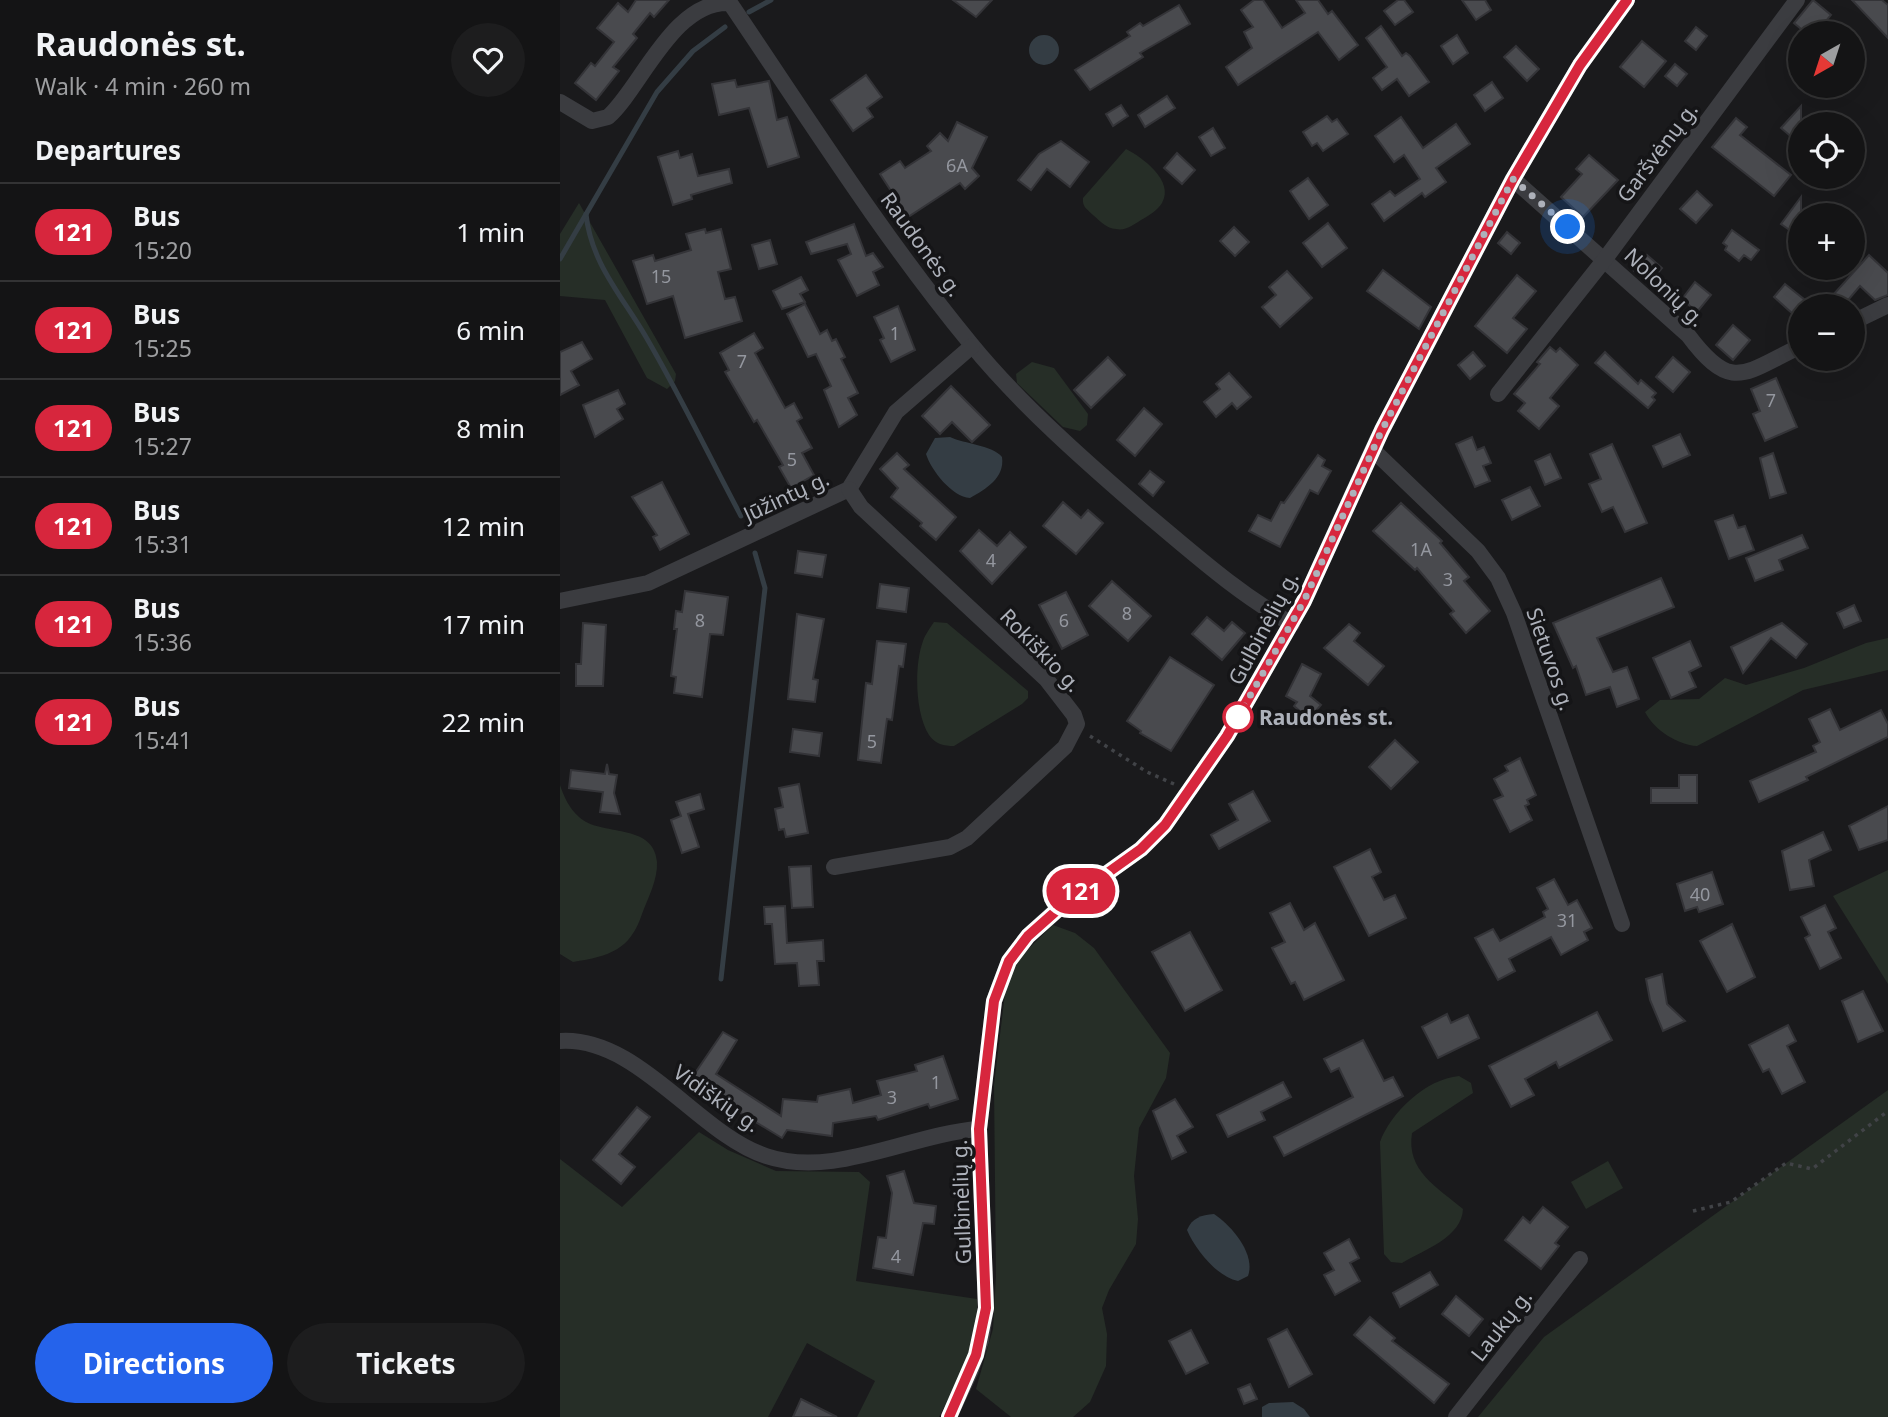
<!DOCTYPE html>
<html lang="en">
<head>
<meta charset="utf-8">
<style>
  body { margin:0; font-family:"Noto Sans",sans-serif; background:#1d1d1e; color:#f1f3f6; height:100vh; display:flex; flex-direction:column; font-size:26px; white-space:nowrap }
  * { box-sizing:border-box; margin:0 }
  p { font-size:23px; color:#9d9ea0 }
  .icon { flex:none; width:38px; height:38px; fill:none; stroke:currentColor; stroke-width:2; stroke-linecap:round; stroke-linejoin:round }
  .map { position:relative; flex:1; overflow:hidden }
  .panel { display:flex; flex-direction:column; background:#141415; width:560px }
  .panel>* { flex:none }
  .badge { padding:0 14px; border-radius:23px; font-size:24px; line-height:46px }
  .needle { width:46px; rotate:219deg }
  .fabs { position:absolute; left:1228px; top:21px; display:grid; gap:14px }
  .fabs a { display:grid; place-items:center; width:77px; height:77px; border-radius:50%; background:#141415; box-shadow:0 7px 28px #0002,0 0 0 2px #333334; font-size:35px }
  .you { position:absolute; width:35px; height:35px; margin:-18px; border:5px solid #fff; border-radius:50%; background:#1a73e8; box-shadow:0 0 0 10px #1a73e833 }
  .map>.badge { position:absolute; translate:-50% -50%; box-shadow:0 0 0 4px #fff }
  h2 { padding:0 35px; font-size:26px; line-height:63px }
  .round { display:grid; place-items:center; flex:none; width:74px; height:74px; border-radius:37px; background:#1d1d1e }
  .head { display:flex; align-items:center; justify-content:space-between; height:119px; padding:0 35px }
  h1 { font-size:33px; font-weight:700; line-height:52px }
  .action { display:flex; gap:14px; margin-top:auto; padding:14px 35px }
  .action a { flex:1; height:80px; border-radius:42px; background:#2563eb; color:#fff; font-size:28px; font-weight:700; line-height:80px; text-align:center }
  .action a+a { background:#1d1d1e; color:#f1f3f6 }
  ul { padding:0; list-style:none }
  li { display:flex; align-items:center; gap:21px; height:98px; padding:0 35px; border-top:2px solid #333334 }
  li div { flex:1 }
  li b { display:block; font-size:26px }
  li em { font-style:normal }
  li .badge { min-width:77px; font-weight:700; text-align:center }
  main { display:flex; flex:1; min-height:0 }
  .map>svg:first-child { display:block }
  .green { fill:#262e27 }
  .water { fill:#343d44 }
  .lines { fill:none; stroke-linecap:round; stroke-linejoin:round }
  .stream { stroke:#343d44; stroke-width:5 }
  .building { fill:#494a4e; stroke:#343438; stroke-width:2 }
  .path { stroke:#414347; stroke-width:3.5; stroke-dasharray:3.5 5; stroke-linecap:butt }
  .minor { stroke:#3b3c40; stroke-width:16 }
  .line-casing { stroke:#fff; stroke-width:16 }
  .line { stroke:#d7263d; stroke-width:10 }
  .walk { stroke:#adb1ba; stroke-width:7; stroke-dasharray:0 12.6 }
  .stop-dot { fill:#fff; stroke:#d7263d; stroke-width:3.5 }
  .labels { text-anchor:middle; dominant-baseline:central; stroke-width:7; stroke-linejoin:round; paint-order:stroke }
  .number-label { font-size:18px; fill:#94979f }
  .street-label { font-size:21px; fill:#adb1ba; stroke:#151517 }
  .stop-label { font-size:21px; font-weight:bold; fill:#adb1ba; stroke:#151517; text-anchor:start }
</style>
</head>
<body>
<main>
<section class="panel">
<div class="head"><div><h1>Raudonės st.</h1><p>Walk · 4 min · 260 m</p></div><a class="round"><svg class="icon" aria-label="heart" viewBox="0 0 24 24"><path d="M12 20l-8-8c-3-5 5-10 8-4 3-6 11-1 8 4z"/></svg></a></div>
<h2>Departures</h2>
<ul>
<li><span class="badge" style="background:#d7263d;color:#fff">121</span><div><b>Bus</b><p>15:20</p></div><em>1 min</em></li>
<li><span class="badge" style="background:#d7263d;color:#fff">121</span><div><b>Bus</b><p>15:25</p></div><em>6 min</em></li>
<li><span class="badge" style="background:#d7263d;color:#fff">121</span><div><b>Bus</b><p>15:27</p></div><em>8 min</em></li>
<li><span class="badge" style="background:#d7263d;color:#fff">121</span><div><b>Bus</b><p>15:31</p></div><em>12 min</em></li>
<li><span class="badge" style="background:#d7263d;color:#fff">121</span><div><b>Bus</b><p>15:36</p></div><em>17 min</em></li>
<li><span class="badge" style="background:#d7263d;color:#fff">121</span><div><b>Bus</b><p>15:41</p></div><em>22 min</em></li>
</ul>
<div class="action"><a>Directions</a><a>Tickets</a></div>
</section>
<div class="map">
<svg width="1328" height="1417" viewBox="0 0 1328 1417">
  <rect width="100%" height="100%" fill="#1a1a1c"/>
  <g class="green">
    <path d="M566 149C582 157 615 181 602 203 598 210 588 216 581 220 573 225 566 231 556 229 546 228 541 222 533 215 527 209 522 207 523 198Z"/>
    <path d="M19 203 116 374 115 381 107 389 87 378 45 300 0 296V234Z"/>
    <path d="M472 362 494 368 528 414 527 425 520 431 503 427 457 383 456 374Z"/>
    <path d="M374 622 387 623 468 691V698L462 704 394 746C384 746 375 744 369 735 355 713 354 666 363 641 365 635 370 628 374 622Z"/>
    <path d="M1328 638V670L1243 690 1137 746C1118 745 1094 730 1085 712L1100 700 1139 699 1165 678 1186 685 1244 668 1306 643Z"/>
    <path d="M0 785C4 797 9 808 19 817 40 837 94 822 97 862 98 879 88 898 82 914 70 950 50 956 13 962L0 954Z"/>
    <path d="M1328 870V984L1273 896Z"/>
    <path d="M493 925 515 933 534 948 610 1053 606 1078 579 1128 574 1176 578 1219 576 1244 549 1290 542 1308 547 1334 546 1366 530 1402 513 1417H451L416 1389 433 1329 436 1277 434 1085 446 985 461 956Z"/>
    <path d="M899 1076 911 1083 913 1093 852 1133C846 1171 877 1187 903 1209 902 1237 864 1250 842 1263L831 1262 824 1254 820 1142C831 1112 866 1079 899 1076Z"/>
    <path d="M1328 1090V1417H918L984 1337Z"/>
    <path d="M139 1132 168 1150 216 1171 299 1172 310 1182 296 1281 417 1299C419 1340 398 1382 379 1417H297L315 1381 247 1343 208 1417H0V1159L62 1207Z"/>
    <path d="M1048 1161 1063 1188 1026 1209 1011 1182Z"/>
  </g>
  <g class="water">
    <circle cx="484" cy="50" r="15"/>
    <path d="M390 437C405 444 432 445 442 457 445 478 426 489 410 498 392 497 371 470 366 454L375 438Z"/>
    <path d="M654 1214C671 1225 696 1254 688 1276L678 1281C657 1277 635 1249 627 1230 632 1218 641 1215 654 1214Z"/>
    <path d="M733 1402 744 1409 750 1417H702V1407L709 1403Z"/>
  </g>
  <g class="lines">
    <g class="stream">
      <path d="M189 12 211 0"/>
      <path d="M26 214C31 263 62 296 86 337 120 395 149 456 181 516"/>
      <path d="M0 259 97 92 133 51 165 27"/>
      <path d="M161 979 205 588 195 553"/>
    </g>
  </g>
  <g class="building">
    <path d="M76 0H109L94 17 90 13 73 34 77 38 53 67 59 71 36 100 15 83 31 63 35 66 54 42 37 28 58 3 68 12Z"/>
    <path d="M393 0H432L416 17Z"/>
    <path d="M694 0H703L722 28 745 13 736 0H758L768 14 772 11 798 45 779 60 758 32 678 85 666 67 692 48 684 32 693 27 681 10Z"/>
    <path d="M838 0H844L853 12 835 25 824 11Z"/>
    <path d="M902 0H925L931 10 916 20Z"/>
    <path d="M1253 0 1271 15 1256 33H1246L1234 23Z"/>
    <path d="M1292 0H1322L1328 5V38Z"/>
    <path d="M619 5 630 24 580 53 583 57 530 90 515 70 570 36 567 32 580 23 583 26Z"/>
    <path d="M821 26 842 56 846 53 850 56 869 82 849 96 837 79 822 90 813 78 827 67 806 38Z"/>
    <path d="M1136 27 1147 36 1136 50 1125 41Z"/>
    <path d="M897 35 908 53 893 64 881 46Z"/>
    <path d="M1082 41 1106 61 1084 87 1060 67Z"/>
    <path d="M956 46 979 69 967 81 944 57Z"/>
    <path d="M1115 64 1127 74 1117 86 1105 76Z"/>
    <path d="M306 75 322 97 307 108 313 117 293 131 271 100Z"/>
    <path d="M175 80 177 87 209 81 217 120 227 117 239 157 208 167 189 108 159 115 152 84Z"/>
    <path d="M932 82 943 98 925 111 914 95Z"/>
    <path d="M607 96 615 108 585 127 578 115Z"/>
    <path d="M561 105 568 116 553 126 546 114Z"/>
    <path d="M1241 106V145L1221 128Z"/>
    <path d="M767 116 772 122 777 119 788 134 763 151 757 143 752 146 743 132Z"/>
    <path d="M841 117 863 148 896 124 910 144 876 168 886 182 865 197 862 193 824 221 812 204 830 191 835 196 860 179 844 155 834 162 815 136Z"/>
    <path d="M1176 118 1187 127 1180 135 1231 175 1214 196 1152 147Z"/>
    <path d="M397 122 427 137 412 168 419 176 405 189 400 183 348 217 320 174 340 161 345 168 371 151 367 146 380 133 388 141Z"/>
    <path d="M653 128 665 148 651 156 639 137Z"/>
    <path d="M501 141 529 162 510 187 487 169 471 190 458 180 479 154Z"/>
    <path d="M118 151 120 158 132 154 138 176 169 169 172 183 131 195 132 199 113 205 98 157Z"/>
    <path d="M617 153 635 170 622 184 604 168Z"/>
    <path d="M1029 155 1058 180 1023 217 1001 197 1022 174 1016 169Z"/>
    <path d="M748 178 768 205 749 219 730 191Z"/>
    <path d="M1137 191 1152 205 1136 223 1120 209Z"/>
    <path d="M1241 197V238L1221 224Z"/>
    <path d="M768 223 787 248 762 267 743 243Z"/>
    <path d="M294 224 306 256 313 253 323 267 313 272 319 285 297 296 278 260 291 254 287 244 251 254 246 242Z"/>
    <path d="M674 227 689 242 675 256 660 241Z"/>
    <path d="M145 229 146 233 161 229 171 269 158 272 165 299 175 297 182 321 125 338 113 296 87 304 73 261 93 255 95 261 131 250 126 234Z"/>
    <path d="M1172 230 1199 250 1191 260 1184 255 1179 261 1165 250 1167 246 1163 243Z"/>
    <path d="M947 232 960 243 951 254 938 243Z"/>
    <path d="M210 240 217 264 199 269 192 245Z"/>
    <path d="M1087 255 1102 268 1089 283 1073 270Z"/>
    <path d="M1309 255 1328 273V295L1315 300 1300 286 1283 306H1263Z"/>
    <path d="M823 270 871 307 859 329 807 291Z"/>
    <path d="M727 271 752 298 720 327 702 307 716 295 709 287Z"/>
    <path d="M957 275 976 291 953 318 967 329 947 353 915 326Z"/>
    <path d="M241 277 248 290 240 294 245 302 222 309 213 291Z"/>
    <path d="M1135 282 1151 295 1137 312 1122 299Z"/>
    <path d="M1225 284 1245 300 1233 314 1214 297Z"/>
    <path d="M245 304 260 334 267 330 272 341 276 339 285 357 281 359 298 393 288 398 297 415 279 427 264 390 271 386 256 354 248 357 227 314Z"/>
    <path d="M338 306 355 350 331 362 320 340 324 338 314 317Z"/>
    <path d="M1173 325 1190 340 1173 360 1156 345Z"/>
    <path d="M194 333 203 348 195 353 225 408 234 403 242 418 237 421 252 448 242 453 254 475 231 488 219 467 223 465 197 420 194 422 165 372 169 370 160 353Z"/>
    <path d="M22 342 32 359 11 371 19 385 0 395V352Z"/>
    <path d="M990 347 996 352 1000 348 1018 365 990 398 999 406 979 429 958 411 965 403 954 394 980 364 977 362Z"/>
    <path d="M913 352 925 366 910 379 898 365Z"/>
    <path d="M1045 352 1078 384 1081 380 1096 393 1092 397 1095 400 1088 408 1035 363Z"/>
    <path d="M548 357 565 375 531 408 514 390Z"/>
    <path d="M1113 357 1130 372 1113 392 1096 377Z"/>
    <path d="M669 373 691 397 677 409 672 403 656 417 644 402 660 389 656 384Z"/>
    <path d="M1216 378 1237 427 1205 441 1193 414 1200 411 1191 389Z"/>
    <path d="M391 386 430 425 412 442 392 422 380 434 362 416Z"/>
    <path d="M58 390 65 404 57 409 63 419 35 437 23 405Z"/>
    <path d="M584 408 602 424 575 456 557 440Z"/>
    <path d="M1120 434 1130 455 1103 467 1093 446Z"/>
    <path d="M912 437 917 450 924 447 931 463 923 466 930 481 915 487 896 444Z"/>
    <path d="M1052 444 1087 523 1065 532 1053 507 1042 512 1029 484 1041 479 1030 454Z"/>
    <path d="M337 453 349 465 344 469 396 517 376 540 360 526 362 523 331 497 338 488 320 469Z"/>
    <path d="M1213 453 1226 493 1210 498 1200 458Z"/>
    <path d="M990 454 1001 478 985 485 975 461Z"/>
    <path d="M758 455 765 460 762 466 771 471 758 494 750 490 720 547 689 531 698 515 711 521 721 502 724 503Z"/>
    <path d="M590 471 604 482 593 496 579 484Z"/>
    <path d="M102 482 129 534 100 550 93 537 97 535 72 497Z"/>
    <path d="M970 487 980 506 952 520 942 500Z"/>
    <path d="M503 502 521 518 528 510 543 523 516 554 483 526Z"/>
    <path d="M841 503 882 541 880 543 909 577 904 581 930 611 906 633 890 614 894 611 857 568 855 570 813 531Z"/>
    <path d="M1173 515 1178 528 1185 526 1194 550 1169 559 1155 521Z"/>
    <path d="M419 530 437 546 450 532 466 547 432 584 400 551Z"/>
    <path d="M1242 535 1248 548 1219 560 1223 570 1195 581 1186 558Z"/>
    <path d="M238 551 266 555 262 577 235 573Z"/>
    <path d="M1101 578 1114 607 1037 638 1053 672 1067 667 1079 699 1057 707 1050 687 1026 695 1016 666 1013 668 993 623Z"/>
    <path d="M552 581 591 616 568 641 529 606Z"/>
    <path d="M320 584 349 588 346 612 317 608Z"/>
    <path d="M125 591 168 597 163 635 150 634 142 697 114 693 116 677 111 676 117 629H114L116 611 122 612Z"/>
    <path d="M506 592 528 635 502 649 479 605Z"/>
    <path d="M1294 605 1301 621 1284 628 1277 613Z"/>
    <path d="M237 614 264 619 253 679 258 680 255 702 228 699Z"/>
    <path d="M647 617 664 631 672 622 685 633 662 660 632 634Z"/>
    <path d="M23 623 46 625 43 686H16V664H21Z"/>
    <path d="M1222 623 1247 644 1236 658 1211 638 1183 673 1171 647Z"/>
    <path d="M789 624 800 633 794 641 824 666 808 685 764 648Z"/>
    <path d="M317 641 346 644 343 667 339 666 332 720 327 719 321 763 298 760 306 683 312 684Z"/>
    <path d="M1130 641 1141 666 1129 672 1136 687 1111 698 1093 658Z"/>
    <path d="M610 657 654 685 611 751 580 733 581 731 567 721Z"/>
    <path d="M742 664 761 674 750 696 761 705 749 719 734 706 737 702 726 696Z"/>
    <path d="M1270 709 1280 730 1321 710 1328 724V737L1246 777 1248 780 1199 802 1190 781 1256 752 1253 746 1260 742 1249 719Z"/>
    <path d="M233 729 262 733 259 756 230 752Z"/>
    <path d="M835 740 858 762 831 789 809 767Z"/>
    <path d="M960 758 976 795 967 800 969 804 965 806 972 820 950 832 934 800 943 796 934 779 948 771 945 766Z"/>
    <path d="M47 764 49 774 57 775 54 793 60 814 40 812 43 792 9 788 11 770 45 774Z"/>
    <path d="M1119 775H1137V803H1091V788H1119Z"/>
    <path d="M239 784 248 833 226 837 224 829 219 830 215 809 223 807 219 788Z"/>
    <path d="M693 791 710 821 659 849 651 835 678 820 669 804Z"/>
    <path d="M140 794 144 809 128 814 139 847 122 853 111 820 121 816 116 802Z"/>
    <path d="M1328 806V840L1299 850 1289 826Z"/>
    <path d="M1263 832 1271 850 1249 860 1254 886 1230 890 1222 851Z"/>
    <path d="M810 849 821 872 812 877 824 900 835 895 846 918 809 936 774 867Z"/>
    <path d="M251 866 253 907 232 908 229 867Z"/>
    <path d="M1152 872 1163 904 1139 912 1137 907 1125 911 1117 884Z"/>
    <path d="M994 879 1008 905 1017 900 1032 928 1024 932 1028 940 1001 955 991 937 949 959 955 971 938 980 915 938 933 929 940 941 985 917 983 912 988 909 977 888Z"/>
    <path d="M730 903 744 930 755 923 784 980 744 1000 735 982 731 984 712 948 725 942 710 913Z"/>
    <path d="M1265 905 1276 928 1268 932 1281 958 1260 969 1245 938 1250 935 1241 917Z"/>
    <path d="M225 906 227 943 263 940 264 961H257L259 985 239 986 237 963 215 964 212 924H205L204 907Z"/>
    <path d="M1172 924 1195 977 1167 992 1140 941Z"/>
    <path d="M630 932 662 990 625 1011 592 952Z"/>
    <path d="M1102 974 1107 1004 1125 1021 1103 1031 1090 1000 1086 979Z"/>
    <path d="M1303 991 1323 1031 1298 1042 1282 1001Z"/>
    <path d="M1037 1012 1052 1040 999 1068 996 1062 965 1079 974 1095 951 1107 929 1066Z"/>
    <path d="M887 1014 891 1023 908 1015 919 1038 878 1058 862 1027Z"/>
    <path d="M1228 1025 1236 1041 1227 1046 1245 1082 1222 1094 1209 1069 1203 1072 1189 1045Z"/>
    <path d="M163 1032 177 1040 156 1074 221 1116 223 1099 257 1102 258 1096 290 1089 293 1103 321 1095 317 1081 357 1071 355 1065 383 1056 398 1099 370 1108 368 1104 318 1120 316 1116 273 1123 272 1136 227 1130 222 1138 129 1082Z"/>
    <path d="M803 1040 824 1081 833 1077 843 1096 724 1156 714 1137 793 1097 779 1068 771 1072 764 1059Z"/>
    <path d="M723 1082 731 1097 701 1112 705 1120 668 1137 657 1115Z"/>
    <path d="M615 1099 633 1127 617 1136 626 1152 612 1159 593 1111Z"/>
    <path d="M77 1107 90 1117 59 1154 75 1167 61 1184 33 1160Z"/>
    <path d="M344 1171 354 1203 376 1206 374 1224 363 1223 353 1275 313 1268 318 1237 326 1238 332 1193 327 1176Z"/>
    <path d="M983 1207 1008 1227 995 1243 999 1246 981 1269 945 1240 963 1217 970 1223Z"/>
    <path d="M789 1239 799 1258 790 1263 800 1281 775 1295 764 1275 774 1270 764 1253Z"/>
    <path d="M870 1272 878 1285 840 1307 833 1293Z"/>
    <path d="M896 1296 923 1319 909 1336 882 1314Z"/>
    <path d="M810 1317 835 1338 832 1341 889 1384 874 1403 794 1335Z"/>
    <path d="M727 1329 752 1374 729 1387 708 1339Z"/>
    <path d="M631 1330 648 1363 626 1374 609 1341Z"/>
    <path d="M690 1384 697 1399 684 1404 678 1389Z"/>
    <path d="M241 1399 277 1417H233Z"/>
  </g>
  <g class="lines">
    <g class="path">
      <path d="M530 736 587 772 614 784"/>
      <path d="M1133 1211 1171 1202 1226 1163 1252 1169 1328 1111"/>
    </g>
    <g class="minor">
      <path d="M0 102 32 121 48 117C81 88 113 0 170 3 248 118 322 236 411 344 460 404 526 462 585 513 633 553 677 593 732 624"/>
      <path d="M953 179 1128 335C1172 394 1184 373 1241 346"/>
      <path d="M1293 322 1328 305"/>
      <path d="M938 394 1045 259 1237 0"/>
      <path d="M813 450 918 551 938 578 954 613 1062 924"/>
      <path d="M0 601 88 583 289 489 336 412 412 346"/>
      <path d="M274 867 390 847 407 838 505 747 517 724 514 715 487 680 301 507 289 489"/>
      <path d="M0 1041C78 1036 138 1134 206 1156 274 1179 350 1134 419 1129"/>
      <path d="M389 1417 411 1370 421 1341 426 1308 419 1129 434 1001 449 961 468 936 504 903 581 849 605 825 667 736 744 601 816 442 953 179 1020 65 1067 0"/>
      <path d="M896 1417 1020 1259"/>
    </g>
  </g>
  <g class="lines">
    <defs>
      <path id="line" d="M389 1417 416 1355 426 1308 419 1129 434 1001 449 961 468 936 504 904 581 849 605 825 667 736 744 601 822 430 953 179 1020 65 1067 0"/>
    </defs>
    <use href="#line" class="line-casing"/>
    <use href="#line" class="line"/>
    <path class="walk" d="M678 717 744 601 822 430 953 179 1008 227"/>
  </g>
  <circle class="stop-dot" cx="678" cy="717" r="14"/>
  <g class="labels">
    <g class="number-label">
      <text x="397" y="165">6A</text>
      <text x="101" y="276">15</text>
      <text x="335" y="333">1</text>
      <text x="182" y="361">7</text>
      <text x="1211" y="400">7</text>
      <text x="232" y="459">5</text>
      <text x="861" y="549">1A</text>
      <text x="431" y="560">4</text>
      <text x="888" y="579">3</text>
      <text x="567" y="613">8</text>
      <text x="140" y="620">8</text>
      <text x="504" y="620">6</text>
      <text x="312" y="741">5</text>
      <text x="1140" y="894">40</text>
      <text x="1007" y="920">31</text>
      <text x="376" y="1082">1</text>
      <text x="332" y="1097">3</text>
      <text x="336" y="1256">4</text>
    </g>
    <g class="street-label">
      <text transform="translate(1097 152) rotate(-53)">Garšvėnų g.</text>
      <text transform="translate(362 244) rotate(54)">Raudonės g.</text>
      <text transform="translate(1105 287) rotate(44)">Nolonių g.</text>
      <text transform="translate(226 496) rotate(-25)">Jūžintų g.</text>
      <text transform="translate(703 628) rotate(-62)">Gulbinėlių g.</text>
      <text transform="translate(481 650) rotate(46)">Rokiškio g.</text>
      <text transform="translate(991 659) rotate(71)">Sietuvos g.</text>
      <text transform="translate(157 1098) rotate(35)">Vidiškių g.</text>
      <text transform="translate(401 1202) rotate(-92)">Gulbinėlių g.</text>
      <text transform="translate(941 1325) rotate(-52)">Laukų g.</text>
    </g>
    <g class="stop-label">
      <text x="699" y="717">Raudonės st.</text>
    </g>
  </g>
</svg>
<div class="fabs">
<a><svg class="needle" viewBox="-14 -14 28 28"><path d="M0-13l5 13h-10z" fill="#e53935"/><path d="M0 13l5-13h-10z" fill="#9d9ea0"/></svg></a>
<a><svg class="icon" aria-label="locate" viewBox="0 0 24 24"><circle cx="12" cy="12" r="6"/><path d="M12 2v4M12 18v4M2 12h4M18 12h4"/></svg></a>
<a>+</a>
<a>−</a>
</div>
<div class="you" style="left:1008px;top:227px"></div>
<b class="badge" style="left:521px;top:891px;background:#d7263d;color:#fff">121</b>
</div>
</main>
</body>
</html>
